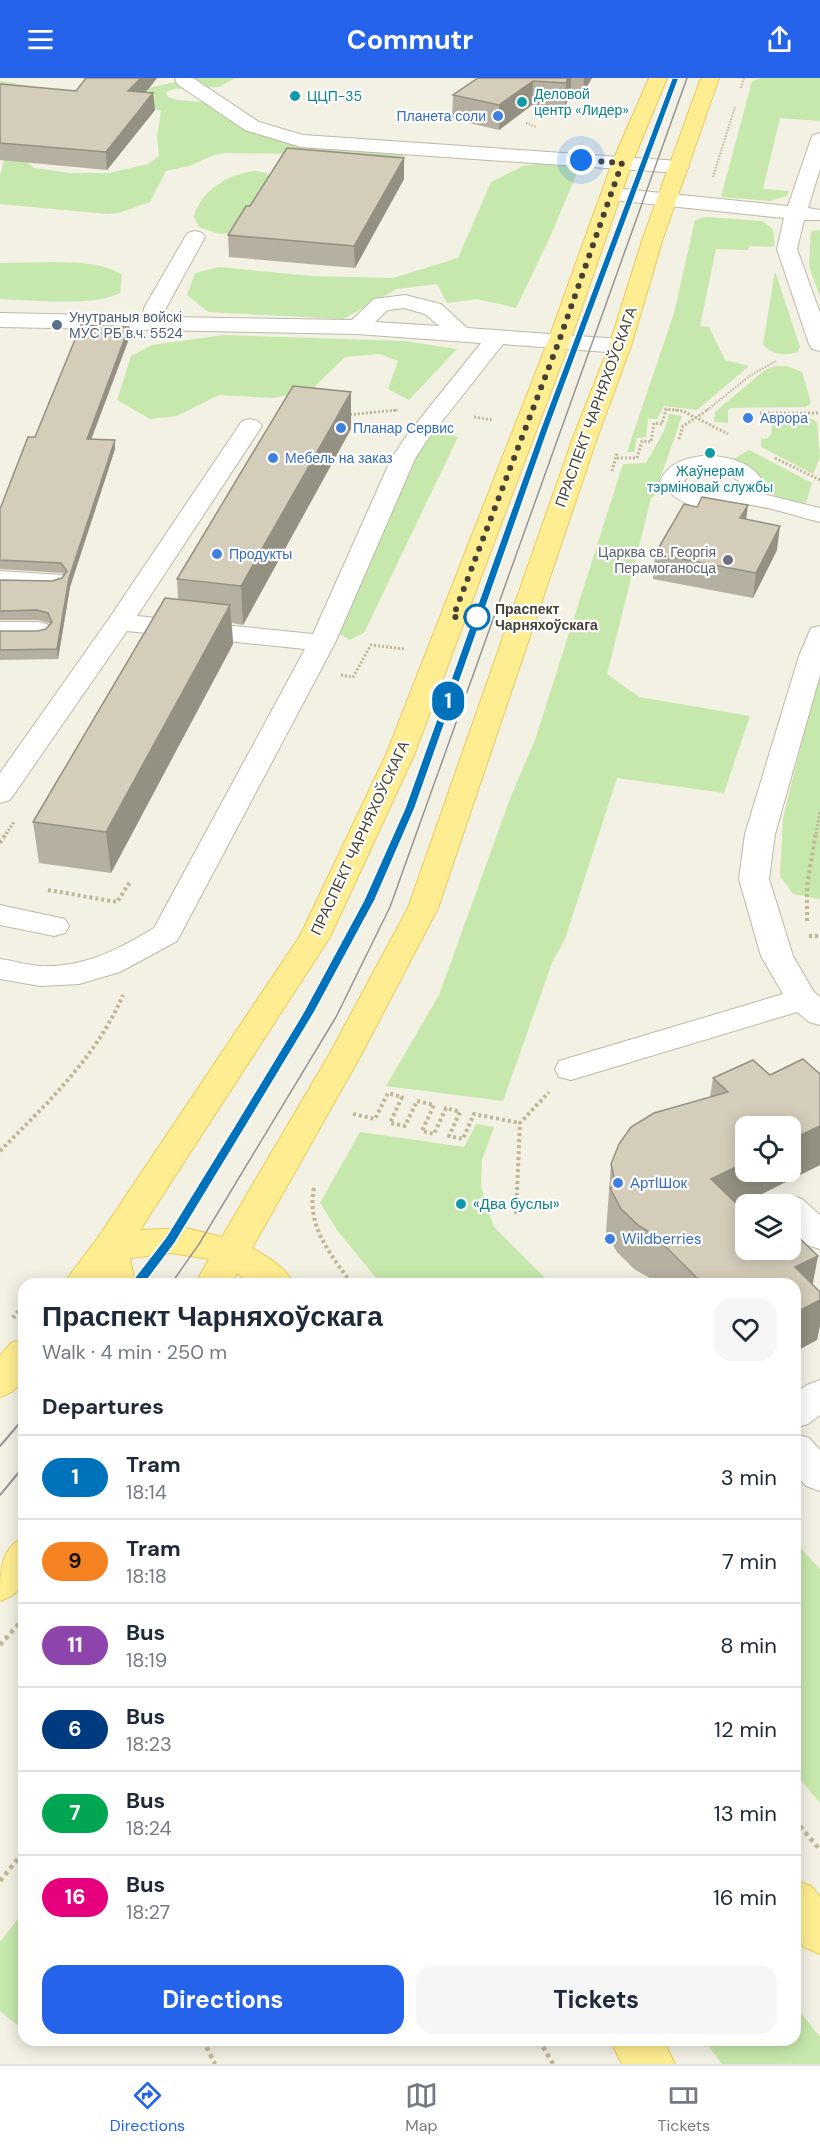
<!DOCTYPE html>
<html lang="en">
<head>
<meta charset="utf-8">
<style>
  body { margin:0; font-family:"DM Sans",sans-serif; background:#f6f6f7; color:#1f2937; height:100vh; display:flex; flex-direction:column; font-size:22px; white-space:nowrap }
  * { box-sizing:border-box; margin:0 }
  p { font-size:20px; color:#747a83 }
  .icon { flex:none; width:33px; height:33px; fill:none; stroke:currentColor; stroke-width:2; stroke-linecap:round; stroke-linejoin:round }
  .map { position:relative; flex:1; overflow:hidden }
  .panel { position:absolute; left:18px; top:1200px; width:783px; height:768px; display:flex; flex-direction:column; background:#fff; border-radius:18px; box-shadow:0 3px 15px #0003 }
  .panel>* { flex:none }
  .badge { padding:0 12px; border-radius:20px; font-size:21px; line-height:39px }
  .fabs { position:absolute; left:735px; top:1038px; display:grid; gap:12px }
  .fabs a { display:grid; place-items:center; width:66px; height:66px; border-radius:12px; background:#fff; box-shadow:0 3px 15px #0003; font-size:30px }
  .you { position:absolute; width:30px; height:30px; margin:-15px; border:4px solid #fff; border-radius:50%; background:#1a73e8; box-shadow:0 0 0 9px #1a73e833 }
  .map>.badge { position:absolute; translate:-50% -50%; box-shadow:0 0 0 3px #fff }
  h2 { padding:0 24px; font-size:22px; line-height:54px }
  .round { display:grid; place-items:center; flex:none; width:63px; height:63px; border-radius:18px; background:#f6f6f7 }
  .summary { display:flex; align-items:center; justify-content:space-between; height:102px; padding:0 24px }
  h1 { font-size:28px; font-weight:700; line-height:45px }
  .cta { display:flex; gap:12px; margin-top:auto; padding:12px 24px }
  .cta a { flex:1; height:69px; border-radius:18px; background:#2563eb; color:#fff; font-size:24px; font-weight:700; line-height:69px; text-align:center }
  .cta a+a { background:#f6f6f7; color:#1f2937 }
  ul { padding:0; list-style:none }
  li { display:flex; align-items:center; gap:18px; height:84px; padding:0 24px; border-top:2px solid #e0e1e3 }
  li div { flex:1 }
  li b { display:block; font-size:22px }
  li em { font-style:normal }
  li .badge { min-width:66px; font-weight:700; text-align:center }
  header { display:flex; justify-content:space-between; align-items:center; height:78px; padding:0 24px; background:#2563eb; color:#fff; font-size:27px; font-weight:700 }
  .menu { display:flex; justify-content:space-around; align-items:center; height:84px; border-top:2px solid #e0e1e3; background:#fff; font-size:16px; color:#747a83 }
  .menu a { display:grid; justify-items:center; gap:3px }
  .menu .selected { color:#2563eb }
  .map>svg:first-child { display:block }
  .green { fill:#c6e8ac }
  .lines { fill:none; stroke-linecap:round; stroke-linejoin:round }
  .minor-casing { stroke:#beb9a7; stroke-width:2 }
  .major-casing { stroke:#e6cd5f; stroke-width:2 }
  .path-far3 { stroke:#c0b798; stroke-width:2; stroke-dasharray:1.5 1.5; stroke-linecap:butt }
  .path-far2 { stroke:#c0b798; stroke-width:3; stroke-dasharray:2 2; stroke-linecap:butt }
  .path-far1 { stroke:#c0b798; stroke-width:4; stroke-dasharray:3 3; stroke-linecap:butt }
  .path { stroke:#c0b798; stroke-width:4.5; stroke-dasharray:4 4; stroke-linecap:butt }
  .minor { fill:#fff; fill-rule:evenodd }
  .major { fill:#ffed91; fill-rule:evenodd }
  .tram-far1 { stroke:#959595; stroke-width:1.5 }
  .tram { stroke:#959595; stroke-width:2 }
  .wall { fill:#b6b0a0 }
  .shaded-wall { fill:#949082 }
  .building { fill:#d4cdba; stroke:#949082; stroke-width:1.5 }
  .line { fill:#0072bc; stroke:#fff; stroke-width:1.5 }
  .walk { stroke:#454034; stroke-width:6; stroke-dasharray:0 10.8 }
  .culture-dot { fill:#0f9aa8; stroke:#fff; stroke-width:2 }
  .shop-dot { fill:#3f7fe0; stroke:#fff; stroke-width:2 }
  .service-dot { fill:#5c6f8a; stroke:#fff; stroke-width:2 }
  .worship-dot { fill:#6b7280; stroke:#fff; stroke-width:2 }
  .stop-dot { fill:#fff; stroke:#0072bc; stroke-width:3 }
  .labels { text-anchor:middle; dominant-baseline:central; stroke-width:4.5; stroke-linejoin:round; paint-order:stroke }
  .far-culture-label { font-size:14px; fill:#0d838f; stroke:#fff; text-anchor:start }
  .far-shop-label { font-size:14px; fill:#366cbe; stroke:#fff; text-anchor:start }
  .far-service-label { font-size:14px; fill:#4e5e75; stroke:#fff; text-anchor:start }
  .far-worship-label { font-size:14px; fill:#5b616d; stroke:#fff; text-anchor:end }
  .far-stop-label { font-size:14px; font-weight:bold; fill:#454034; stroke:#fff; text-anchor:start }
  .street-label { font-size:15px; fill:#454034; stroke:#fff }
  .shop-label { font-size:15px; fill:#366cbe; stroke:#fff; text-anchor:start }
  .culture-label { font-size:15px; fill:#0d838f; stroke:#fff; text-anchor:start }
</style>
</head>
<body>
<header><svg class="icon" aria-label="menu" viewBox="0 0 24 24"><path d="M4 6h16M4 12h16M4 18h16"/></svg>Commutr<svg class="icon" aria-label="share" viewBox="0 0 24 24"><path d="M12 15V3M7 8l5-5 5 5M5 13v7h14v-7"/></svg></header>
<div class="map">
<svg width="820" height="1986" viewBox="0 0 820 1986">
  <rect width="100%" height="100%" fill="#f3f0e4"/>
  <g class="green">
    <path d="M192 0H235L219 9 174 11 166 14 168 19 177 22 213 25 259 52 395 74 404 78 405 83 397 87 303 76 226 75 214 77 189 88 166 93 150 124 119 135 107 136 0 126V98L6 74 0 3 48 11 22 81 35 90 70 95H109L148 86 159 78 157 59 161 33 140 26 136 18 149 10Z"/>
    <path d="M761 0H820V43L780 40 763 111 789 113 787 118 770 123 721 119 752 3Z"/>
    <path d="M552 84 580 88 550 159 516 230 477 221 447 225 437 206 397 211 343 241 208 234 187 217 195 195 219 189 311 198 393 200 458 180 491 104 523 88Z"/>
    <path d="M256 93 267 95 269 100 232 155 219 156 199 149 194 138C201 112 230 95 256 93Z"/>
    <path d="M706 139 762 143 773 151 775 169 750 168 748 172 716 171 700 248 709 249 725 282 749 288 697 332 664 328 657 341H648L646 359 637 360 634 374H627L674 235 695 142Z"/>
    <path d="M820 152V219L809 188 811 153Z"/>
    <path d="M55 184C78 185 103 184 122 197L120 215C94 229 31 222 0 221V185Z"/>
    <path d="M775 193 800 269 798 274C784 278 772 277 763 266Z"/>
    <path d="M224 257 404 263 457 271 409 322 388 311 398 283 380 276 345 279 310 313 273 320 219 317 177 338 150 341 117 322 131 278 152 267Z"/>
    <path d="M776 288H787L802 294 811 325 806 329 730 330 728 333V345L714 344 715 334 765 292Z"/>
    <path d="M669 336 682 338 654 418 651 420 607 596 639 619 750 638 724 715 617 700 565 861 552 885 503 1023 386 1008 439 917 511 718 535 662 623 386 646 385 664 353Z"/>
    <path d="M771 336C787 336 804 335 817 344L820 379 813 396 761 369V360L767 361 772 355Z"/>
    <path d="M436 354 458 359 364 555 349 562 340 556 343 536 423 359Z"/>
    <path d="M749 372 812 405 806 425C776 429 770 411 750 395 744 390 735 387 728 384Z"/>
    <path d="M820 591V821L793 816 780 798 783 740Z"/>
    <path d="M476 1046 494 1049 482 1082 481 1109 494 1149 551 1206H381L337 1152 320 1125 360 1054 464 1069Z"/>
    <path d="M795 1464 820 1491V1725L795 1695Z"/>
    <path d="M24 1833V1946L21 1950 0 1933V1864Z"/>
    <path d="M795 1927 820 1959V1986H722L704 1962H795Z"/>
  </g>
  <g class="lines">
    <defs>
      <g id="minor">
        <path d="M175 0H193L259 44 303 57 679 83 686 85 689 89 686 93 679 95 301 69 245 52 177 6Z"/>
        <path d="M820 55V91L808 130 820 132V142H804L797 171 820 235V273L812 271 809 266 777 171 784 140 613 122 606 120 603 116 606 112 613 110 788 128 811 61 813 57Z"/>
        <path d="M195 153 202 155 205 159 166 230 165 239 352 242 374 221 405 217 441 226 467 250 620 261 628 263 631 268 628 273 620 275 503 266 425 365 415 381 335 565 177 863 120 894 79 906 40 908 0 901V881C14 883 27 887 41 888 84 890 119 871 154 850L305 571 127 553 10 722 0 725V695L108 542 242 343 250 341 258 343 262 348 137 538 313 556 391 381 407 357 481 265 357 256 0 249V235L143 238 144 230 185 159 188 155ZM404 230 425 236 439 248 375 244 388 232Z"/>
        <path d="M708 377C731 380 750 383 763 403L759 415 820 430V444C795 438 768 428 743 426 736 425 728 429 720 430 695 433 674 423 660 403 669 383 687 380 708 377ZM708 391 724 394 739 403 738 407C721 419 698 419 684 403L690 396Z"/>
        <path d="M0 493 62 497 66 502 62 507 53 510 0 509Z"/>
        <path d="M0 544H38L47 546 51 552 47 558 38 560H0Z"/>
        <path d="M820 548V597L775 756 769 801 793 878 814 914 820 919V947L809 944 797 934 571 1002 559 999 555 991 559 983 783 916 761 878 739 801 745 756 799 578 811 550Z"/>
        <path d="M0 827 65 841 69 848 65 855 54 858 0 847Z"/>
        <path d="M790 1117 802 1121 820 1137V1171L807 1167 790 1151V1126H774L778 1121Z"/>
        <path d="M820 1302V1337L808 1346 795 1350V1315L807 1307Z"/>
        <path d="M795 1356 809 1360 820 1372V1413L806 1408 795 1396Z"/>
      </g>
      <g id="major">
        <path d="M649 0H667L632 85 570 263 414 677 330 859 140 1152 186 1150 222 1159 329 977 408 830 574 357 609 268 643 160 701 0H719L663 160 631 268 598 357 438 830 361 977 252 1170C268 1179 285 1189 294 1206H252L237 1195 231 1206H195L209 1181 171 1175 130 1180 135 1206H63L97 1161 300 858 386 677 548 263 612 85Z"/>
        <path d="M24 1261C24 1288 31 1309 0 1319V1278L11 1265Z"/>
        <path d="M24 1459C24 1489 33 1512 0 1523 0 1493 0 1471 24 1459Z"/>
        <path d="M795 1802 811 1808 820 1819V1876L804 1869 795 1858Z"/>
        <path d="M610 1962H663L675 1986H622Z"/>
      </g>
    </defs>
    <use href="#minor" class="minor-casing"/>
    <use href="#major" class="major-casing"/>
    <g class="path-far3">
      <path d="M741 10 744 0"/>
      <path d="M526 45 536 49"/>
      <path d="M713 99 735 29"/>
      <path d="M393 332H398"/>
      <path d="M666 332H679"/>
      <path d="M707 332 751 297 776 283"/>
    </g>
    <g class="path-far2">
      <path d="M760 335H820"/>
      <path d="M346 337 398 332"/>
      <path d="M474 339 493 342"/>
      <path d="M679 361 683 348 709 331"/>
      <path d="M617 380H637L642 363 651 364 654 345 662 346 666 331 683 333 728 356"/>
      <path d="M775 380 820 402"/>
      <path d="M612 393 617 375"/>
      <path d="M341 597 353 599 371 567 405 571"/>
      <path d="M6 756 14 744"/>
      <path d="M816 756 820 732"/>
    </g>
    <g class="path-far1">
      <path d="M0 765 7 754"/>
      <path d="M48 812 117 824 130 804"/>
      <path d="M807 843V808L816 754"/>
      <path d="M809 858H820"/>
      <path d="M353 1036 375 1041 388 1015 402 1019 390 1045 405 1048 417 1023 434 1027 422 1053 434 1056 446 1030 460 1034 449 1058 463 1061 474 1036 520 1045"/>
      <path d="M0 1073C47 1025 96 980 123 917"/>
      <path d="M314 1110C306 1148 331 1177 352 1206"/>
      <path d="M516 1136 520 1045 549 1014"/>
      <path d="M13 1240 24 1226"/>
    </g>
    <g class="path">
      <path d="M0 1567 24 1540"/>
      <path d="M795 1742 820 1772"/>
      <path d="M0 1803 24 1773"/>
      <path d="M203 1962 215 1986"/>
      <path d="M539 1962 553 1986"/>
    </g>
    <use href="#minor" class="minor"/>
    <use href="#major" class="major"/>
    <g class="tram-far1">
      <path d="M137 1206 170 1162 309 935 369 822 410 730 544 352 675 0"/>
      <path d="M171 1206 199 1166 336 939 390 829 687 0"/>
    </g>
    <g class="tram">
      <path d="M0 1368 24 1340"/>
      <path d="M0 1417 24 1388"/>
    </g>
  </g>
  <g class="wall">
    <path d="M86 0H157L150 9 145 15H153L155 32 107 92 0 82V6L76 13Z"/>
    <path d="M478 0H592L583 15H571L565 29 532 27 499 52 452 41 453 17Z"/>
    <path d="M404 80V101L355 190 229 179 228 157 250 128Z"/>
    <path d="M130 258 91 361 115 371 70 509 58 581 0 582V553H37L46 551 50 546 49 545 38 542H0V502L52 503 62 500 64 497 62 495 0 491V431L35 359Z"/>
    <path d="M351 351 243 547 232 545 233 566 111 795 39 785 33 744 178 522 177 501Z"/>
    <path d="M746 441 777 472 753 520 653 501 655 476Z"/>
    <path d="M820 996V1087L738 1128 820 1214V1247L817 1262 795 1206H655L648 1199 634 1191 617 1174 606 1154 611 1086 710 1019 713 1000 770 997Z"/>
  </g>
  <g class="shaded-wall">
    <path d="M141 0H157L150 9 130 30 128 13Z"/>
    <path d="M568 0H571V15L565 29 566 5Z"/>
    <path d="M584 0H592L583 15Z"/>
    <path d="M533 3 532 27 499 52V27Z"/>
    <path d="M153 15 155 32 107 92 106 74Z"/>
    <path d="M404 80V101L355 190 354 168Z"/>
    <path d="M129 249 130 258 88 370 87 361Z"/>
    <path d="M351 314V351L243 547 241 508Z"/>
    <path d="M115 362V371L70 509 58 581 57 571 69 500Z"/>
    <path d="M748 427 745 451 740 440Z"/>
    <path d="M780 448 777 472 753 520 756 495Z"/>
    <path d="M230 527 233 566 111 795 106 754Z"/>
    <path d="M820 1048V1087L705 1144 711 1101 746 1084V1094H790V1062Z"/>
    <path d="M818 1178 810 1221 795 1189Z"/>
    <path d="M820 1222V1247L817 1262 795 1274V1235Z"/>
  </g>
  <g class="building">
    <path d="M86 0H141L128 13 153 15 106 74 0 65V6L76 13Z"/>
    <path d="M478 0H568L566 5 533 3 499 27 453 17Z"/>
    <path d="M287 70 404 80 354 168 228 157 246 128H250Z"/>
    <path d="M81 247 129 249 87 361 115 362 69 500 57 571 0 572V553H37L46 551 52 544 48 535 37 532 0 533V502L52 503 62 500 67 493 61 485 0 482V431L28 359H35Z"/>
    <path d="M293 308 351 314 241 508 177 501Z"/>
    <path d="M702 419 748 427 740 440 780 448 756 495 655 476 684 426 697 429Z"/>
    <path d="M165 520 230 527 106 754 33 744Z"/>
    <path d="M803 981 820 996V1048L790 1062V1048H746V1084L711 1101 746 1135V1172H790V1151L818 1178 795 1189 820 1214V1222L795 1235V1206H703L653 1156 639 1148 621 1131 610 1110 616 1108 611 1086 619 1066 631 1049 654 1035 728 1014 713 1000 753 982 770 997Z"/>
  </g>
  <path class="line" d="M672 0H679L548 352 415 730 375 822 314 935 243 1053 175 1165 142 1209H132L131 1206 132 1203 166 1159 235 1047 303 935 364 822 405 730 540 352Z"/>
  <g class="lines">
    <path class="walk" d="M477 539H453L559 263 622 85 581 82"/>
  </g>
  <g class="culture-dot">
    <circle cx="295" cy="18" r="6"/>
    <circle cx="522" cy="24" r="6"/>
    <circle cx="710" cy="375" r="6"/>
    <circle cx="461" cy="1126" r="6"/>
  </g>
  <g class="shop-dot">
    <circle cx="498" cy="38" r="6"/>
    <circle cx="748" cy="340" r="6"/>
    <circle cx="341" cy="350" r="6"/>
    <circle cx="273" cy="380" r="6"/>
    <circle cx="217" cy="476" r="6"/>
    <circle cx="618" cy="1105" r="6"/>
    <circle cx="610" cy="1161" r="6"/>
  </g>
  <circle class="service-dot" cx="57" cy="247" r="6"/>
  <circle class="worship-dot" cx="728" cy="482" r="6"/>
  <circle class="stop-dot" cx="477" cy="539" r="12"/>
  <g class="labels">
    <g class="far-culture-label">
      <text x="534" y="16">Деловой<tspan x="534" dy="16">центр «Лидер»</tspan></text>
      <text x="307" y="18">ЦЦП-35</text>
      <text x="710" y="393" text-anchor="middle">Жаўнерам<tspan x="710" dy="16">тэрміновай службы</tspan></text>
    </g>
    <g class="far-shop-label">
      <text x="486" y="38" text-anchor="end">Планета соли</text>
      <text x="760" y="340">Аврора</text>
      <text x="353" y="350">Планар Сервис</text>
      <text x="285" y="380">Мебель на заказ</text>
      <text x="229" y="476">Продукты</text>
    </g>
    <g class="far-service-label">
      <text x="69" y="239">Унутраныя войскі<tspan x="69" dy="16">МУС РБ в.ч. 5524</tspan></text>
    </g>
    <g class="far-worship-label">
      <text x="716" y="474">Царква св. Георгія<tspan x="716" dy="16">Перамоганосца</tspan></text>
    </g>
    <g class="far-stop-label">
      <text x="495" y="531">Праспект<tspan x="495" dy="16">Чарняхоўскага</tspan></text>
    </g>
    <g class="street-label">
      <text transform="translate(596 329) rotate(-70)">ПРАСПЕКТ ЧАРНЯХОЎСКАГА</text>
      <text transform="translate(360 760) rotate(-65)">ПРАСПЕКТ ЧАРНЯХОЎСКАГА</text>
    </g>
    <g class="shop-label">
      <text x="630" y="1105">АртIШок</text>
      <text x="622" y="1161">Wildberries</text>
    </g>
    <g class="culture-label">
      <text x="473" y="1126">«Два буслы»</text>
    </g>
  </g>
</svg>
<div class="fabs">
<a><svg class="icon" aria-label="locate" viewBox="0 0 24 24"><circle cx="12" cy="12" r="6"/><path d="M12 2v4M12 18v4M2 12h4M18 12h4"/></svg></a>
<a><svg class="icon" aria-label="layers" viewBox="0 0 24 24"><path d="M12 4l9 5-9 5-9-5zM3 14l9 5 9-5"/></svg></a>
</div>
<div class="you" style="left:581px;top:82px"></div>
<b class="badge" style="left:448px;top:623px;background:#0072bc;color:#fff">1</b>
<section class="panel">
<div class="summary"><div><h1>Праспект Чарняхоўскага</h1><p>Walk · 4 min · 250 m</p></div><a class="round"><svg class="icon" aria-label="heart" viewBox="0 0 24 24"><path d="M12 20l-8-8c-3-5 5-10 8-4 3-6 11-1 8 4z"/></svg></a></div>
<h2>Departures</h2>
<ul>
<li><span class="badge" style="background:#0072bc;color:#fff">1</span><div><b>Tram</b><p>18:14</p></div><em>3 min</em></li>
<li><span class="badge" style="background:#f58220;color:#111">9</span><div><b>Tram</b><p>18:18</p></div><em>7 min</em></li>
<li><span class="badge" style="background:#8e44ad;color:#fff">11</span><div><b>Bus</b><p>18:19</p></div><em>8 min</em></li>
<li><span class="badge" style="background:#003b80;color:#fff">6</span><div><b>Bus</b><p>18:23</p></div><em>12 min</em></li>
<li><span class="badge" style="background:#00a651;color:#fff">7</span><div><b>Bus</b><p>18:24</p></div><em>13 min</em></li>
<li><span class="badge" style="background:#e6007e;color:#fff">16</span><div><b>Bus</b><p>18:27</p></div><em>16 min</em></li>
</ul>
<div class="cta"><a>Directions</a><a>Tickets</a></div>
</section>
</div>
<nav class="menu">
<a class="selected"><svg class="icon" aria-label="directions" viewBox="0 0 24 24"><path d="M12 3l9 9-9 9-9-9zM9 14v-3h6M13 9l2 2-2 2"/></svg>Directions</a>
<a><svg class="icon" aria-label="map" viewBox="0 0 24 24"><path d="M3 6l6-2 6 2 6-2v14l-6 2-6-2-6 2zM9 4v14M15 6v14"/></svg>Map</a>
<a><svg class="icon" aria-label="tickets" viewBox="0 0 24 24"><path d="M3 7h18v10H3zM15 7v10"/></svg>Tickets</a>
</nav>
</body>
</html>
